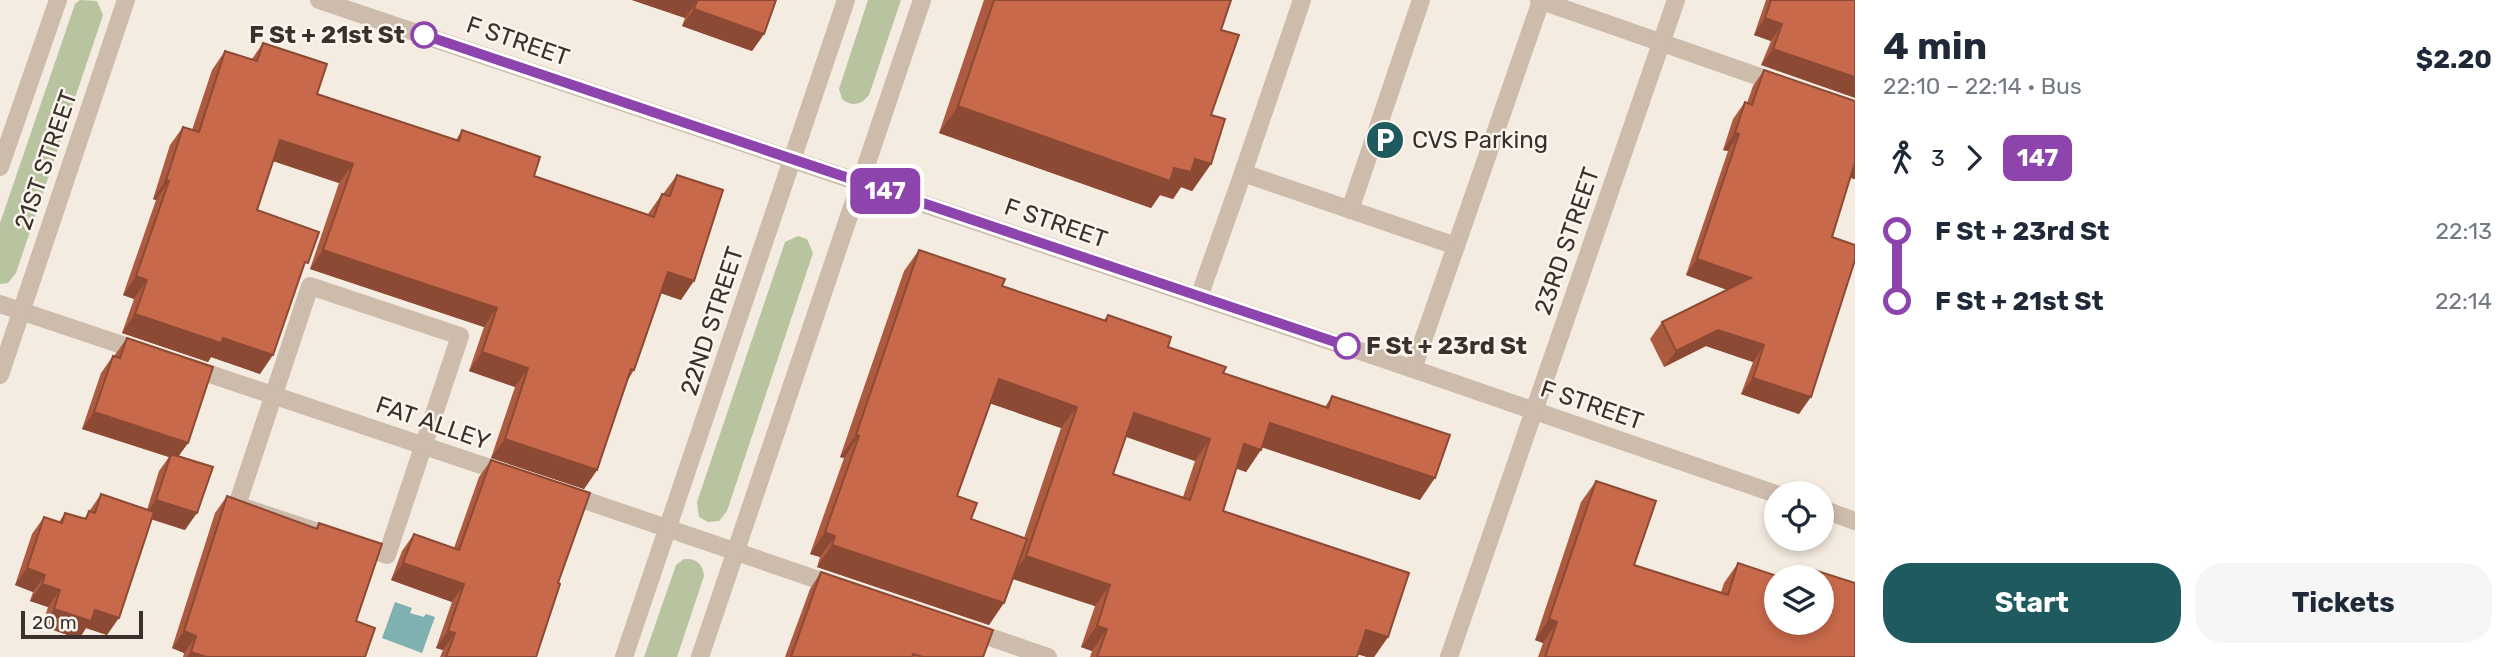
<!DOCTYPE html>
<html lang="en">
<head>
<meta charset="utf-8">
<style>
  body { margin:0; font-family:Rubik,sans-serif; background:#f6f6f7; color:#1f2937; height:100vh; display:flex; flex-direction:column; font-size:26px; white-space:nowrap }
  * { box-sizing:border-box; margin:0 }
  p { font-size:23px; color:#747a83 }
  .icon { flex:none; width:38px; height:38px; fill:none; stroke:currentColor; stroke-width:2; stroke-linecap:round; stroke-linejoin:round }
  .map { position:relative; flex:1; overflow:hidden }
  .sheet { display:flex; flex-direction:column; background:#fff; width:665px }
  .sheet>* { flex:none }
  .badge { padding:0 14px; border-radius:10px; font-size:24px; line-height:46px }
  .controls { position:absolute; left:1764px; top:481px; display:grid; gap:14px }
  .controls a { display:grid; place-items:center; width:70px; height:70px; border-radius:50%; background:#fff; box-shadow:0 4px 10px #0003; font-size:35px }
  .scale { position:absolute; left:21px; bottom:18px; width:122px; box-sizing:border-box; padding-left:7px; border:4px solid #3b302b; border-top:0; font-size:19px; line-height:24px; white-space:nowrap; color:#3b302b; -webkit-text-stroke:5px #fbf5ee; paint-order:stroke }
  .map>.badge { position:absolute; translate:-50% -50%; box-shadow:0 0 0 4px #fff }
  .legs { display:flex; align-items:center; gap:10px; height:77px; padding:0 28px; font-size:23px }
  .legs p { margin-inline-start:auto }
  .summary { display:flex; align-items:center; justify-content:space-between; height:119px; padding:0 28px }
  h1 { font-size:38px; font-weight:700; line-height:52px }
  .action { display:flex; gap:14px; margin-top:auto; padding:14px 28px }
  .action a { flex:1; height:80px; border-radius:28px; background:#1f5a5e; color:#fff; font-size:28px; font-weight:700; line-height:80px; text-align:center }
  .action a+a { background:#f6f6f7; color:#1f2937 }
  ul { padding:0 28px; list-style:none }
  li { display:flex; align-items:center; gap:24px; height:70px; font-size:26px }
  li i { display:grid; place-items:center; width:10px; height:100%; margin:0 9px; background:currentColor }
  li i::after { content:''; width:18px; height:18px; margin:-9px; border:5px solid; border-radius:50%; background:#fff }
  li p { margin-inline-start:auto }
  li:first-child i { background:linear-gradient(#0000 50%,currentColor 0) }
  li:last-child i { background:linear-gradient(currentColor 50%,#0000 0) }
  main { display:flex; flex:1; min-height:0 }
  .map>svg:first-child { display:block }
  .green { fill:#b8c4a0 }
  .water { fill:#7fb0b2 }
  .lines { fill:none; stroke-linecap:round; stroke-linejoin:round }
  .minor { stroke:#cdbbac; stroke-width:18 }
  .wall { fill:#ac5a40; fill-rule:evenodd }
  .shaded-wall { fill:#8c4a34 }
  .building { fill:#c8694b; stroke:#8c4a34; stroke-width:2; fill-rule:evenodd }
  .line-1-casing { stroke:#fff; stroke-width:16 }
  .line-1 { stroke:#8e44ad; stroke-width:10 }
  .stop-1-dot { fill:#fff; stroke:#8e44ad; stroke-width:3.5 }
  .labels { text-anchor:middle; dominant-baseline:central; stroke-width:5; stroke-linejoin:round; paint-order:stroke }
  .stop-label { font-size:24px; font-weight:bold; fill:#3b302b; stroke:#fbf5ee; text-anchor:end }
  .street-label { font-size:24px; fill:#3b302b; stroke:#fbf5ee }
  .poi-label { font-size:24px; fill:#3b302b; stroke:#fbf5ee; text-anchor:start }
</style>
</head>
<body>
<main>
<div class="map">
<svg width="1855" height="657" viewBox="0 0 1855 657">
  <rect width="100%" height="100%" fill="#f4ebe1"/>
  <g class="green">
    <path d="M80 0 97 1 103 15 16 273 8 283 0 284V223L75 4Z"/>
    <path d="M868 0H901L869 95C861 105 852 107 842 99L839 89Z"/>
    <path d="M798 236 807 239 813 253 727 511 719 521 708 522 699 517 697 502 785 242Z"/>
    <path d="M684 559C696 558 703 564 704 576L677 657H644L676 565Z"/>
  </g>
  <path class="water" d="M395 602 412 608 410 613 424 617 426 614 435 617 422 653 382 638Z"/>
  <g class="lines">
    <g class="minor">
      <path d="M319 0 1413 369 1776 494"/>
      <path d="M1302 0 1243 173 1456 246 1541 1"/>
      <path d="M1539 0 1780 84"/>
      <path d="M0 167 58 0"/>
      <path d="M1350 210 1421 0"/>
      <path d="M310 286 460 336 387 555 237 505Z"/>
      <path d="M1199 297 1243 173"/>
      <path d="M0 304 143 352"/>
      <path d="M189 367 508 474"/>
      <path d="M1413 369 1456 246"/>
      <path d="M0 375 126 0"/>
      <path d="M564 493 839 587"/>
      <path d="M1822 509 1855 521"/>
      <path d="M969 630 1048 657"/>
      <path d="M624 657 846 0"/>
      <path d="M700 657 922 0"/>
      <path d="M1449 657 1676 0"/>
    </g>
  </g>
  <g class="wall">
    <path d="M632 0H776L764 34 752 51 682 26 685 18Z"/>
    <path d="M984 0H1231L1221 30 1211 115V164L1192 191 1181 187 1173 199 1160 195 1151 208 939 133Z"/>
    <path d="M1766 0H1855L1761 65 1771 41 1754 35Z"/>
    <path d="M263 43 317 94 456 140 462 130 534 176 648 214 662 194H663L677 175 681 300 661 293 634 370 628 380 597 470 584 489 491 458 515 387 469 371 484 327 310 269 339 183 273 161 257 210 301 272 260 374 211 357 208 362 122 333 134 299 123 295 156 200 153 199 170 145 183 127 192 130 212 70 225 51 252 59Z"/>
    <path d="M1764 70 1855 101V179L1850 178 1832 237 1799 414 1741 394 1753 362 1706 346 1664 367 1650 339 1662 322 1727 290 1686 275 1728 151 1723 150 1733 119 1745 102 1747 103 1753 86Z"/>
    <path d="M919 250 1002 286 1104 320 1108 315 1168 347 1223 373 1325 407 1332 396 1420 500 1262 447 1246 472 1236 468 1223 511 1388 637 1374 657H1367L1358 654 1357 657H1090L1092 651 1081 647 1095 606 1013 579 989 625 817 567 820 557 810 554 844 458 840 457 904 271ZM990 403 1061 428 1024 538 971 519 957 496ZM1126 437 1195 461 1183 497 1113 474Z"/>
    <path d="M127 338 188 443 178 456 185 530 152 519 107 635 86 628 79 639 42 626 48 607 30 601 33 592 15 585 32 534 44 517 59 522 65 513 84 519 101 494 147 510 159 471 169 457 82 429 101 373 113 356H114Z"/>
    <path d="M491 460 558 583 536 657H440L443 650 436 648 452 602 391 580 402 551 414 534 454 548 479 477Z"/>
    <path d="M1596 481 1656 501 1634 565 1721 592 1724 583 1738 563 1783 578H1776V623H1822V578H1805L1811 569 1855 583V657H1538L1543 643 1535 640 1581 502Z"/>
    <path d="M227 496 315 529 319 523 356 621 365 657H183L184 653 172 648 215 513Z"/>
    <path d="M821 572 983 657H785L810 589Z"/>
  </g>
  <g class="shaded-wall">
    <path d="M632 0H693L697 1 685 18Z"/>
    <path d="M694 9 764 34 752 51 682 26Z"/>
    <path d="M1765 18 1782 24 1771 41 1754 35Z"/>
    <path d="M1773 49 1855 77V98L1761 65Z"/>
    <path d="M958 106 1174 168 1195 159 1211 164 1192 191 1181 187 1173 199 1160 195 1151 208 939 133Z"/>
    <path d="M1735 133 1739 134 1728 151 1723 150Z"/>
    <path d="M280 140 353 164 339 183 267 159Z"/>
    <path d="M1855 160V179L1844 176Z"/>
    <path d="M166 180 169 181 156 200 153 199Z"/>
    <path d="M323 250 497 308 484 327 310 269Z"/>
    <path d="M1697 259 1751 278 1739 294 1686 275Z"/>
    <path d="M668 272 694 281 681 300 654 291Z"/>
    <path d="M136 276 147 280 134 299 123 295Z"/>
    <path d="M135 314 223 338 273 355 260 374 211 357 208 362 122 333Z"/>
    <path d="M1718 330 1764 345 1753 362 1706 346 1664 367 1676 351Z"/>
    <path d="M482 352 528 368 515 387 469 371Z"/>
    <path d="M1753 378 1811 397 1799 414 1741 394Z"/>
    <path d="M999 379 1077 407 1061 428 983 401Z"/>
    <path d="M94 412 188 443 176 460 171 454 169 457 82 429Z"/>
    <path d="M1134 413 1210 439 1195 461 1119 434Z"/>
    <path d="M1270 423 1435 478 1420 500 1255 445Z"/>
    <path d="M856 435 859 436 844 458 840 457Z"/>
    <path d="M505 439 597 470 584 489 491 458Z"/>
    <path d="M1244 444 1261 450 1246 472 1229 466Z"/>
    <path d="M156 500 197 513 185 530 144 517Z"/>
    <path d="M825 532 835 536 820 557 810 554Z"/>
    <path d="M832 545 1004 603 989 625 817 567Z"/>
    <path d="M1026 556 1110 585 1095 606 1010 578Z"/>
    <path d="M403 563 464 584 452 602 391 580Z"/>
    <path d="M27 568 45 575 33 592 15 585Z"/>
    <path d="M42 584 60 590 48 607 30 601Z"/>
    <path d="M54 609 95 610 119 618 107 635 86 628 79 639 42 626Z"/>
    <path d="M1549 619 1557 622 1543 643 1535 640Z"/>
    <path d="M1097 626 1107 629 1092 651 1081 647Z"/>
    <path d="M1366 630 1388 637 1374 657H1367L1350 652Z"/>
    <path d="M184 631 196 636 184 653 172 648Z"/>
    <path d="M448 631 455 633 443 650 436 648Z"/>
    <path d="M191 652 206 657H187Z"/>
  </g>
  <g class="building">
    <path d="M693 0H776L764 34 694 9 697 1Z"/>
    <path d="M994 0H1231L1221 30 1239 35 1211 115 1225 119 1211 164 1195 159 1191 172 1174 168 1170 181 958 106Z"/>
    <path d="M1771 0H1855V77L1773 49 1782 24 1765 18Z"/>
    <path d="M263 43 327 64 317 94 459 141 462 130 540 157 534 176 654 217 662 194 670 196 677 175 723 190 694 281 668 272 634 370 631 369 597 470 505 439 528 368 482 352 497 308 323 250 353 164 280 140 257 210 319 232 308 263 305 262 273 355 223 338 221 343 135 314 147 280 136 276 169 181 166 180 183 127 199 132 225 51 257 61Z"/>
    <path d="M1764 70 1855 101V162L1832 237 1855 245V260L1811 397 1753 378 1764 345 1718 330 1676 351 1662 322 1751 278 1697 259 1739 134 1735 133 1745 102 1752 105Z"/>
    <path d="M919 250 1005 279 1002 286 1106 321 1108 315 1171 337 1168 347 1226 367 1223 373 1328 408 1332 396 1450 435 1435 478 1270 423 1261 450 1244 444 1223 511 1409 573 1388 637 1366 630 1357 657H1097L1107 629 1097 626 1110 585 1026 556 1077 407 999 379 957 496 977 503 971 519 1027 539 1004 603 832 545 835 536 825 532 859 436 856 435ZM1134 413 1210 439 1190 500 1113 474Z"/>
    <path d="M127 338 213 367 188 443 94 412 113 356 120 358Z"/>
    <path d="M171 454 213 467 197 513 156 500Z"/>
    <path d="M491 460 590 493 558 583 560 584 536 657H446L455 633 448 631 464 584 403 563 414 534 459 550Z"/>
    <path d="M1596 481 1656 501 1634 565 1728 595 1738 563 1783 578H1776V623H1822V578H1808L1811 569 1855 583V657H1545L1557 622 1549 619Z"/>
    <path d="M101 494 154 512 119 618 95 610 91 621 54 609 60 590 42 584 45 575 27 568 44 517 62 523 65 513 86 519 89 511 95 513Z"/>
    <path d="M227 496 317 529 319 523 382 544 356 621 375 628 365 657H206L191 652 196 636 184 631Z"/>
    <path d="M821 572 993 630 983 657H923L913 654 912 657H791Z"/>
  </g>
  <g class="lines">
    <defs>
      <path id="line-1" d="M424 35 1347 346"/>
    </defs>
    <use href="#line-1" class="line-1-casing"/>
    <use href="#line-1" class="line-1"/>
  </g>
  <defs>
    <symbol id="parking-disc" viewBox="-11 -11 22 22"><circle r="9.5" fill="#1f5a5e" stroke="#fbf5ee"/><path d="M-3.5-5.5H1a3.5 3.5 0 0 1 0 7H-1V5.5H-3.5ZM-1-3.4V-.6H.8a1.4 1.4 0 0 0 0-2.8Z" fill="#fff"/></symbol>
  </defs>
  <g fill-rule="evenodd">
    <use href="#parking-disc" x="1363" y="118" width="44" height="44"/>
  </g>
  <g class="stop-1-dot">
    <circle cx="424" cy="35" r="12"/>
    <circle cx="1347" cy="346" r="12"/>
  </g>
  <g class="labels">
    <g class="stop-label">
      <text x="405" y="35">F St + 21st St</text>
      <text x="1366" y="346" text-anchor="start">F St + 23rd St</text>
    </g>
    <g class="street-label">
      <text transform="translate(518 41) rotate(19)">F STREET</text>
      <text transform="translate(46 160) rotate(-71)">21ST STREET</text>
      <text transform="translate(1056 223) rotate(19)">F STREET</text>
      <text transform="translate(1567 241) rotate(-71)">23RD STREET</text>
      <text transform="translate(712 321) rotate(-72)">22ND STREET</text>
      <text transform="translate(1592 405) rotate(19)">F STREET</text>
      <text transform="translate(433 423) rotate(19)">FAT ALLEY</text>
    </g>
    <g class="poi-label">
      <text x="1412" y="140">CVS Parking</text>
    </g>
  </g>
</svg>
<div class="controls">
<a><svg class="icon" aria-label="locate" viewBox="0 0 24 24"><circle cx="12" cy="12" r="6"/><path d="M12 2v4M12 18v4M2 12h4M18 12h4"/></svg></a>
<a><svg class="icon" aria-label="layers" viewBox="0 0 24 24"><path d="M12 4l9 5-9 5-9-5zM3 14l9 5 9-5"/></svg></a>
</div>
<div class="scale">20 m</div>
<b class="badge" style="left:885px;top:191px;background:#8e44ad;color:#fff">147</b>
</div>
<section class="sheet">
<div class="summary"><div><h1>4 min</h1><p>22:10 – 22:14 · Bus</p></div><b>$2.20</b></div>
<div class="legs"><svg class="icon" aria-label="walk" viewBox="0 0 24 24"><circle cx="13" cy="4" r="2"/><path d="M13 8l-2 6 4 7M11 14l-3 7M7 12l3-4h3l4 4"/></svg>3<svg class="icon" aria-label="forward" viewBox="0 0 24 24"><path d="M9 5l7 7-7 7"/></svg><b class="badge" style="background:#8e44ad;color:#fff">147</b></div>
<ul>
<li><i style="color:#8e44ad"></i><b>F St + 23rd St</b><p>22:13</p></li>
<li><i style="color:#8e44ad"></i><b>F St + 21st St</b><p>22:14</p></li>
</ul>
<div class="action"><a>Start</a><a>Tickets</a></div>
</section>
</main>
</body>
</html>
